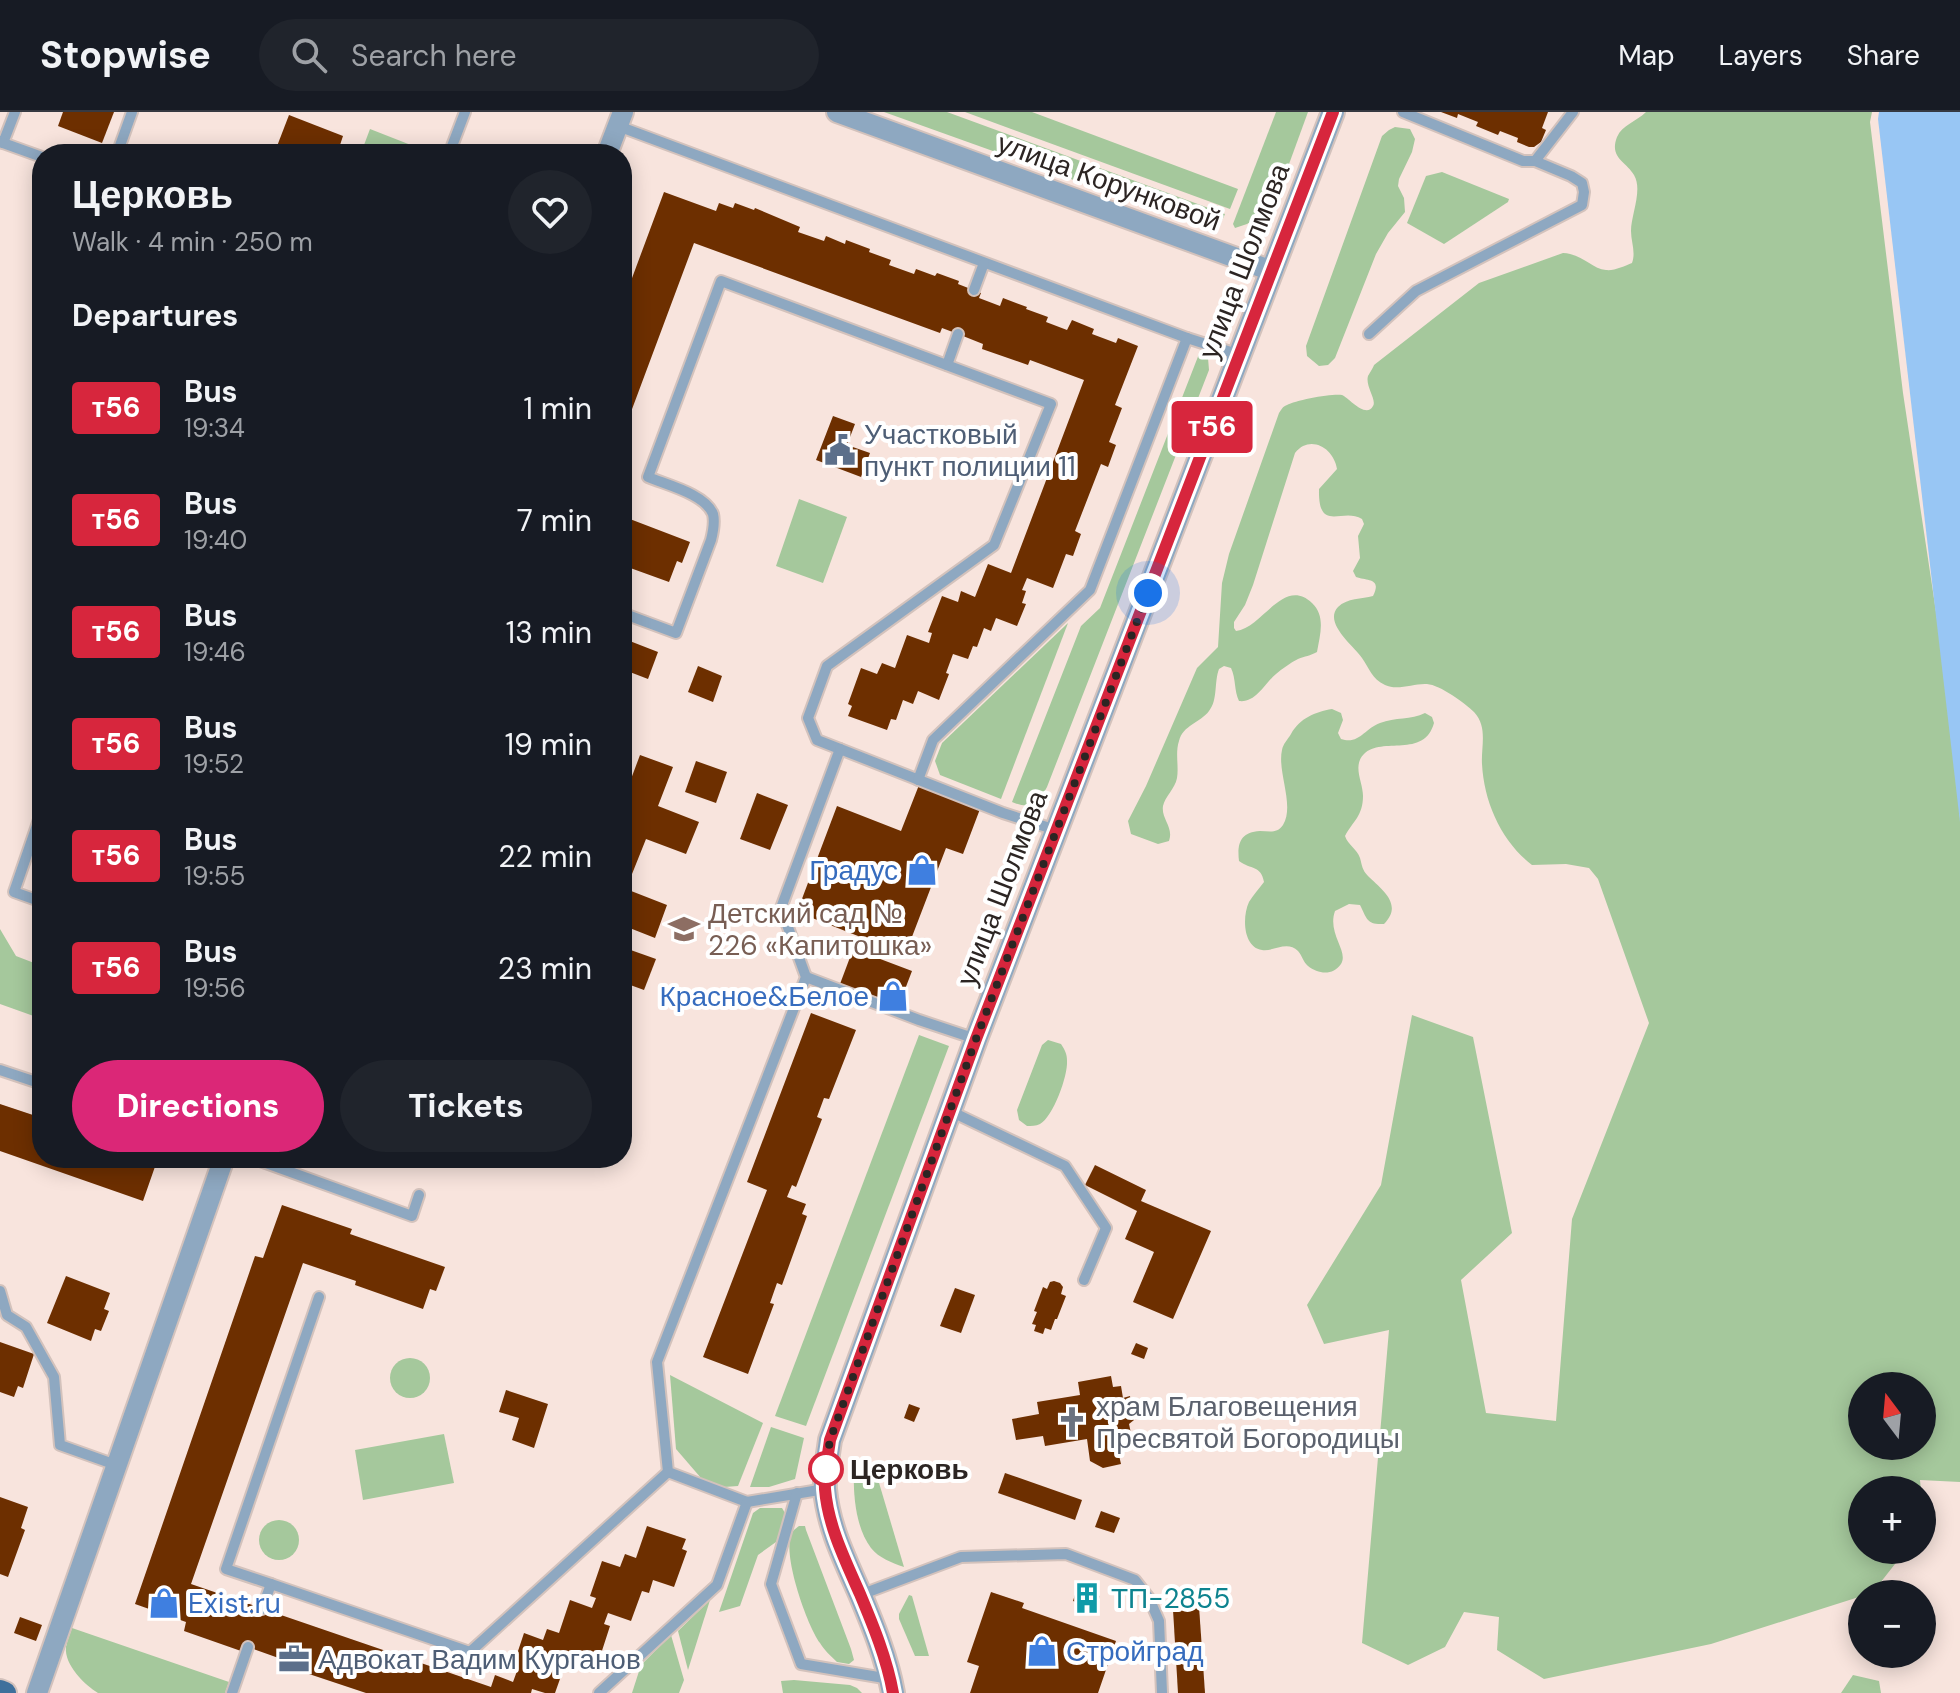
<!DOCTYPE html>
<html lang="en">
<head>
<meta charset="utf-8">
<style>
  body { margin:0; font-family:"DM Sans",sans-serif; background:#20242c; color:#f1f3f6; height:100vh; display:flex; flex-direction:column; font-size:30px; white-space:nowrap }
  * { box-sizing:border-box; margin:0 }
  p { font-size:26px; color:#9ea1a6 }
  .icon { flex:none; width:44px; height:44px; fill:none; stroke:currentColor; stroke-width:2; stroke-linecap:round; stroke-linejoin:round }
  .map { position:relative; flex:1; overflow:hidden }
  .drawer { position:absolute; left:32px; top:32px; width:600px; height:1024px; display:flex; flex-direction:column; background:#171b24; border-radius:32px; box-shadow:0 4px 20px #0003 }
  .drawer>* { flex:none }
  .badge { padding:0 16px; border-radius:6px; font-size:28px; line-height:52px }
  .needle { width:52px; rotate:344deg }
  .fabs { position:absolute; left:1848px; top:1260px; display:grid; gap:16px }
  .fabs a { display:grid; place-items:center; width:88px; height:88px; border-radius:50%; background:#171b24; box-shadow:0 4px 20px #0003; font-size:40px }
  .you { position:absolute; width:40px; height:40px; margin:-20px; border:6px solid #fff; border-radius:50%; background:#1a73e8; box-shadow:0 0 0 12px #1a73e833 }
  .map>.badge { position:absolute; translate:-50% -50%; box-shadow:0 0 0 4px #fff }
  h2 { padding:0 40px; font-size:30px; line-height:72px }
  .round { display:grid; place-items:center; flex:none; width:84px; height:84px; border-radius:42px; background:#20242c }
  .headline { display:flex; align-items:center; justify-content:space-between; height:136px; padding:0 40px }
  h1 { font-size:38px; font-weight:800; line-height:60px }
  .button { display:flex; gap:16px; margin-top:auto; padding:16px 40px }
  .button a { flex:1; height:92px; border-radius:48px; background:#db2777; color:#fff; font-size:32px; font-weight:800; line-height:92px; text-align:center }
  .button a+a { background:#20242c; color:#f1f3f6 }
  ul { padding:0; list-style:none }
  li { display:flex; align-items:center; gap:24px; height:112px; padding:0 40px }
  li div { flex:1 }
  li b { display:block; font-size:30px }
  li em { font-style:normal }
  li .badge { min-width:88px; font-weight:700; text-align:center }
  header { display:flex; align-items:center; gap:48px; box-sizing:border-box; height:112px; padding:0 40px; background:#171b24; border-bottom:2px solid #363941 }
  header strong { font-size:38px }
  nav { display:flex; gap:44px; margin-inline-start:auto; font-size:28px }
  .search { width:560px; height:72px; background:#20242c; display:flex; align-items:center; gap:20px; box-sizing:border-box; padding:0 28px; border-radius:44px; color:#9ea1a6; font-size:30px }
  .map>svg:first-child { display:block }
  .green { fill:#a5c89c; fill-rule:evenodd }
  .water { fill:#98c6f4 }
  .building { fill:#6d2f00 }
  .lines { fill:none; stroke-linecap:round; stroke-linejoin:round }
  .service-casing { stroke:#d3c2bc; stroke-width:14 }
  .minor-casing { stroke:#d3c2bc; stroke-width:24 }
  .tertiary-casing { stroke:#d3c2bc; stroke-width:26 }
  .primary-casing { stroke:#d3c2bc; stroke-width:26 }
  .service { stroke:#8ea8c1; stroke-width:10 }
  .minor { stroke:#8ea8c1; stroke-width:20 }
  .tertiary { stroke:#8ea8c1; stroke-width:22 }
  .primary { stroke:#3e709c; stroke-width:22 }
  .line-casing { stroke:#fff; stroke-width:18 }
  .line { stroke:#d7263d; stroke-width:12 }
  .walk { stroke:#2c2523; stroke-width:8; stroke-dasharray:0 14.4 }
  .stop-dot { fill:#fff; stroke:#d7263d; stroke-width:4 }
  .labels { text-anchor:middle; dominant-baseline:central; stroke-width:8; stroke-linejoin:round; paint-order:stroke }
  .street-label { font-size:28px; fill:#2c2523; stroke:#fff }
  .service-label { font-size:28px; fill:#4e5e75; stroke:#fff; text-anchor:start }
  .shop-label { font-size:28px; fill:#366cbe; stroke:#fff; text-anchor:end }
  .education-label { font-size:28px; fill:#785e54; stroke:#fff; text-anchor:start }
  .worship-label { font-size:28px; fill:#5b616d; stroke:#fff; text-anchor:start }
  .stop-label { font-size:28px; font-weight:bold; fill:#2c2523; stroke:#fff; text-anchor:start }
  .culture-label { font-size:28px; fill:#0d838f; stroke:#fff; text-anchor:start }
</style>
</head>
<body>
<header>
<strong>Stopwise</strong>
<div class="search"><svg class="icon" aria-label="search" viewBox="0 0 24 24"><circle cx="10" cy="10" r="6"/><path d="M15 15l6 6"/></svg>Search here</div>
<nav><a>Map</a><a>Layers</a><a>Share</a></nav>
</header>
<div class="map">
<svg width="1960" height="1581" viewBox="0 0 1960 1581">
  <rect width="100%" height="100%" fill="#f8e4dd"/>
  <g class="green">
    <path d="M884 0H947L1225 102C1221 112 1217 116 1205 115Z"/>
    <path d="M965 0H1032L1238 77 1230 97Z"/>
    <path d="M1276 0H1308L1277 85 1267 100 1247 112 1235 116 1233 112Z"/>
    <path d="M1646 0H1872L1870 10 1903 281 1949 586 1960 706V1370L1920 1368 1921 1378H1862V1438H1906L1873 1480 1862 1482V1484L1711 1532 1544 1567 1497 1538 1499 1505 1464 1500 1445 1535 1408 1553 1362 1531 1389 1218 1324 1232 1307 1193 1381 1073 1412 903 1473 925 1512 1121 1461 1168 1486 1301 1556 1309 1572 1107 1649 911 1598 767 1589 756 1566 752 1532 753C1502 730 1484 691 1482 652 1481 634 1488 615 1474 600 1465 591 1440 573 1427 572 1414 571 1398 579 1385 573 1372 567 1369 556 1362 546 1354 534 1323 511 1338 495 1347 486 1362 487 1373 484 1382 466 1368 469 1356 465L1353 459 1360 446 1358 424 1364 412 1362 407C1342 395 1318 422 1319 377L1337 357C1334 336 1310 322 1295 341L1253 473 1245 493 1234 510V516L1236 519C1262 517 1283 464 1312 491 1326 504 1320 523 1317 540 1310 544 1305 544 1298 547 1290 551 1282 557 1276 562 1264 572 1256 591 1239 589 1234 579 1236 566 1231 556L1224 554 1219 557C1214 570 1218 588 1209 599 1200 611 1183 613 1179 629 1175 641 1179 654 1177 666 1175 677 1165 684 1163 694 1161 707 1174 715 1169 729L1158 732 1131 722 1128 709 1146 674 1197 556 1218 535 1222 471 1229 442 1279 301C1282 297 1282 295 1287 293 1295 288 1334 281 1342 283 1349 286 1366 307 1373 294 1377 288 1365 274 1368 264 1368 264 1374 254 1374 253L1479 171 1563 141C1583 142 1592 157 1606 158 1614 159 1625 154 1632 151 1636 140 1631 130 1631 119 1631 103 1643 78 1634 63 1626 49 1609 46 1617 25 1622 13 1637 9 1646 0ZM1862 1274H1922V1334H1862Z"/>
    <path d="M1395 15 1410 17 1415 27 1412 40 1399 67 1398 74 1404 86 1405 100 1388 121 1376 142 1335 246 1328 253 1319 254 1307 244 1306 234 1382 24 1389 18Z"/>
    <path d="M370 17 416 35 413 42H388L364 33Z"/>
    <path d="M1442 60 1509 87 1508 90 1444 132 1407 111 1426 64Z"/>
    <path d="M1199 242 1208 246 1209 258 1047 675C1038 692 1031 698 1012 690L1081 514 1100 496Z"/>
    <path d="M799 387 847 405 823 471 776 454Z"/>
    <path d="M1068 511 1001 687 940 663 935 649 942 631Z"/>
    <path d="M1332 597 1341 601 1343 608 1338 621 1341 627C1359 633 1364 617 1380 611 1395 605 1411 608 1425 601L1432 605 1434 611C1424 647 1382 624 1364 642 1352 654 1363 670 1363 684 1363 704 1353 709 1345 724 1348 733 1357 737 1360 746 1362 753 1362 758 1368 764 1381 777 1404 792 1384 812 1367 813 1367 807 1360 793L1349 792 1335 799C1327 822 1349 839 1341 852 1333 864 1318 862 1308 854 1303 850 1302 843 1298 839 1287 828 1273 840 1262 838 1243 835 1242 805 1249 790 1253 783 1259 777 1264 770 1261 753 1251 758 1239 749 1237 732 1240 720 1260 719 1269 719 1277 722 1283 713 1295 693 1277 660 1282 638 1283 632 1288 627 1291 622 1300 606 1315 600 1332 597Z"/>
    <path d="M0 817 16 844 42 854V907L0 892Z"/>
    <path d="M919 923 949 934 806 1314 775 1304Z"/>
    <path d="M1048 928 1061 932C1065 938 1067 942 1067 949 1068 964 1053 1005 1040 1012 1036 1014 1031 1014 1027 1014L1019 1008 1017 998 1042 933Z"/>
    <circle cx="410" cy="1266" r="20"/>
    <path d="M670 1263 763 1311 738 1374 724 1375 701 1366 676 1337Z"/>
    <path d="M771 1315 804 1326 795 1367 769 1375H750Z"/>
    <path d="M444 1322 454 1371 363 1388 355 1338Z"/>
    <path d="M854 1351 870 1356 877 1364 904 1455C892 1451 879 1446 871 1436 854 1413 853 1378 854 1351Z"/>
    <path d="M760 1396H782L785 1401 784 1412 776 1430 758 1443 740 1494 719 1500 753 1401Z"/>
    <circle cx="279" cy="1428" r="20"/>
    <path d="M799 1414H805L806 1418 851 1537 854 1548 849 1552 837 1550C831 1544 824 1538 820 1531 807 1513 783 1445 791 1423 793 1418 794 1418 799 1414Z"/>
    <path d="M909 1483 912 1484 929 1544H915L899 1507V1502Z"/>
    <path d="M710 1488 688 1558 678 1519Z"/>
    <path d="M72 1516 229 1570 225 1581H98C85 1573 64 1553 66 1535 67 1529 70 1522 72 1516Z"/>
    <path d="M671 1523 684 1568 679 1581H632L641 1553Z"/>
    <path d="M1853 1563 1879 1569 1881 1581H1841Z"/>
    <path d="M794 1568 850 1573 857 1576 862 1581H783L781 1569Z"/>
  </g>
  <path class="water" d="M1879 0H1960V710L1878 7Z"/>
  <g class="building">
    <path d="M63 0H114L102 31 58 14Z"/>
    <path d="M1441 0H1548L1542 16 1546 18 1541 30 1534 35H1529L1517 30 1518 26 1500 19 1498 23 1476 14 1478 10 1458 2 1457 6Z"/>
    <path d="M289 3 343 24 337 42H274Z"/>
    <path d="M664 80 716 99 719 91 733 96 735 91 754 98 755 96 800 115 798 120 824 129 826 124 845 132 846 128 870 137 869 140 891 148 889 153 914 162 916 157 935 164 937 161 959 169 958 172 981 181 979 186 1000 194 1003 186 1027 195 1026 197 1048 205 1046 210 1067 218 1072 208 1094 217 1092 222 1116 231 1118 226 1138 234 1115 293 1122 296 1109 330 1116 333 1108 355 1101 352 1075 419 1081 422 1073 444 1066 442 1053 476 1027 466 1022 478 1026 479 1022 491 1026 492 1017 514 996 506 991 519 984 516 977 535 973 534 968 547 953 542 946 561 949 562 939 588 918 579 913 592 903 588 896 608 891 607 887 618 848 604 852 594 848 592 861 556 877 562 882 551 895 556 907 523 929 531 932 521 928 520 942 484 958 490 961 479 975 485 988 452 1011 461 1084 268 1030 248 1028 253 982 237 983 232 958 222 942 216 940 221 694 131 622 324V193Z"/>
    <path d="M833 304 855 312 847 333 870 341 861 365 816 348Z"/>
    <path d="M622 404 690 430 682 451 677 449 669 470 622 453Z"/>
    <path d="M622 526 658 540 648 567 622 557Z"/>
    <path d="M698 554 722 564 713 590 688 580Z"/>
    <path d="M640 643 673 655 658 694 699 710 686 742 646 727 626 777 667 793 655 826 622 813V691Z"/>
    <path d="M696 649 727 660 716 691 685 680Z"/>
    <path d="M919 673 980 697 963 742 946 736 905 843 872 830 867 842 912 859 899 893 840 872 858 824 797 800 837 694 901 719Z"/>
    <path d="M757 681 788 693 770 738 740 727Z"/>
    <path d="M625 836 656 847 644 878 622 870V843Z"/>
    <path d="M811 901 856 918 829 987 824 986 817 1005 822 1007 796 1075 792 1073 787 1085 806 1092 802 1102 807 1104 782 1173 777 1171 770 1191 774 1192 748 1262 703 1245 767 1078 747 1070Z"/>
    <path d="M0 992 42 1006V1046H158L143 1089 0 1039Z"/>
    <path d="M1095 1053 1146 1078 1141 1089 1211 1119 1173 1207 1133 1190 1154 1140 1125 1127 1137 1099 1085 1073Z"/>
    <path d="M282 1093 352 1117 350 1122 445 1155 436 1179 430 1177 423 1197 355 1173 356 1169 303 1151 191 1472 491 1575 495 1563 513 1570 517 1559 512 1557 524 1521 543 1528 547 1517 559 1521 570 1488 592 1496 596 1486 590 1484 602 1449 620 1455 625 1442 636 1446 647 1414 686 1427 682 1437 687 1439 674 1475 653 1468 649 1481 642 1479 631 1509 608 1501 604 1512 610 1514 599 1548 583 1542 578 1554 566 1550 555 1581H545L532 1577 531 1581H366L285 1554 287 1549 248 1535 241 1539 184 1519 186 1510 135 1492 255 1144 263 1146Z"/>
    <path d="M66 1164 110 1181 104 1197 109 1199 101 1219 95 1217 91 1229 47 1211Z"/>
    <path d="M1054 1169 1060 1171 1063 1175 1061 1182 1066 1184 1057 1207H1055L1051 1218 1045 1216 1043 1222 1034 1219 1036 1213 1032 1212 1037 1200 1034 1199 1043 1175 1047 1177 1050 1170Z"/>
    <path d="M955 1176 975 1183 961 1221 940 1214Z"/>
    <path d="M0 1230 34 1242 23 1276 18 1274 14 1285 0 1280Z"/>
    <path d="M1136 1231 1148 1236 1144 1247 1131 1242Z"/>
    <path d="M1111 1264 1113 1275 1121 1274 1123 1286 1130 1284 1134 1308 1129 1312 1134 1335 1118 1339 1121 1352 1103 1356 1090 1349 1087 1327 1045 1334 1043 1324 1016 1328 1012 1307 1039 1302 1037 1290 1080 1283 1078 1270Z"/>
    <path d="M506 1278 548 1292 534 1336 512 1328 519 1306 499 1300Z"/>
    <path d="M909 1292 920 1296 914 1310 904 1306Z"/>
    <path d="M1005 1361 1082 1388 1075 1408 998 1381Z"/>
    <path d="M0 1385 28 1395 21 1416 25 1418 8 1465 0 1462Z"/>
    <path d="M1101 1399 1120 1406 1114 1421 1095 1415Z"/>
    <path d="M1077 1476 1100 1484 1096 1497 1073 1489Z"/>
    <path d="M991 1480 1024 1491 1022 1496 1116 1529 1098 1581H970L979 1554 967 1550Z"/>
    <path d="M1198 1480 1205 1581H1178L1172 1481Z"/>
    <path d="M20 1505 42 1513 36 1529 14 1521Z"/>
  </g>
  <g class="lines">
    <defs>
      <g id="service">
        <path d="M1403 0 1523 49H1535L1573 0"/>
        <path d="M618 14 1187 226 1240 243"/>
        <path d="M0 29 3 31 15 0"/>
        <path d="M3 31 42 45"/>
        <path d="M117 42 132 0"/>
        <path d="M449 42 465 0"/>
        <path d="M974 178 984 151"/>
        <path d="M1369 222 1416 179 1582 93 1584 80 1582 71 1571 64 1535 49"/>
        <path d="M947 253 958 222"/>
        <path d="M622 501 676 521 711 428C713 420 715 410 713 402 705 382 667 373 648 365L721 169 1051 292 994 433 827 554 808 606 817 628 840 637 781 796 806 865 657 1250 668 1360 747 1390 825 1377"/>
        <path d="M840 637 1003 701 1056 718"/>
        <path d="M918 668 933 628 1090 478 1187 226"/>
        <path d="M42 699 14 780 42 790"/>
        <path d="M806 865 919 908 976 927"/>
        <path d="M0 958 42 972"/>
        <path d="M950 999 1065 1054 1106 1116 1084 1168"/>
        <path d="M252 1046 412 1104 419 1083"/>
        <path d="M0 1179 7 1203 26 1215 54 1265 60 1333 116 1353"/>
        <path d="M797 1381 771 1472 801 1552 890 1567"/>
        <path d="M271 1472 226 1457 319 1185"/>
        <path d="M860 1483 961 1445 1066 1442 1135 1468 1149 1486 1159 1509 1162 1581"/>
        <path d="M262 1497 271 1472 470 1540 668 1360"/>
        <path d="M232 1581 248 1535"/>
        <path d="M599 1581 717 1473 747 1390"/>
      </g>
      <g id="minor">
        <path d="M837 0 1272 159"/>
        <path d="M607 42 623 0"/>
        <path d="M37 1581 224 1046"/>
      </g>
      <path id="tertiary" d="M893 1581C887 1547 873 1513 860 1482 845 1448 828 1414 825 1377 824 1361 828 1344 830 1328L976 927 1333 0"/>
      <path id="primary" d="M0 1579 5 1581"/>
    </defs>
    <use href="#service" class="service-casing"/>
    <use href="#minor" class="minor-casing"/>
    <use href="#tertiary" class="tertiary-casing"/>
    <use href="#primary" class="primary-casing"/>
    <use href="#service" class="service"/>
    <use href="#minor" class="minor"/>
    <use href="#tertiary" class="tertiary"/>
    <use href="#primary" class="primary"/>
  </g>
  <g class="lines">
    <defs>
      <path id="line" d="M893 1581C887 1547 873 1513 860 1482 845 1448 828 1414 825 1377 824 1361 828 1344 830 1328L976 927 1333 0"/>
    </defs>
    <use href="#line" class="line-casing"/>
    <use href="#line" class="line"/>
    <path class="walk" d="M826 1357 825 1359 830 1328 976 927 1148 481"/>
  </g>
  <defs>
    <symbol id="civic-bare" viewBox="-9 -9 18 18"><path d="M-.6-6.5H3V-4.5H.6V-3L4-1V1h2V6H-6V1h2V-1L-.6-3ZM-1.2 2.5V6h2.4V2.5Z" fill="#5c6f8a" stroke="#fff" stroke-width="2.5" paint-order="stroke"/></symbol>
    <symbol id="shop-bare" viewBox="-9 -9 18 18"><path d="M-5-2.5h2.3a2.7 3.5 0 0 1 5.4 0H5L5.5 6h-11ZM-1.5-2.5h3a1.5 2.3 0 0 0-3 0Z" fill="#3f7fe0" stroke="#fff" stroke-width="2.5" paint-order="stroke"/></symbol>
    <symbol id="school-bare" viewBox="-9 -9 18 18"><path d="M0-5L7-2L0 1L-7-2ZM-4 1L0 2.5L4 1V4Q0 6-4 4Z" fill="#8d6e63" stroke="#fff" stroke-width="2.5" paint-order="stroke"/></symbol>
    <symbol id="church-bare" viewBox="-9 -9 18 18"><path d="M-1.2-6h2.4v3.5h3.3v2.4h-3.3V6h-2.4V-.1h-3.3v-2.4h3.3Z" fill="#6b7280" stroke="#fff" stroke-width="2.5" paint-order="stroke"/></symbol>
    <symbol id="building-bare" viewBox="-9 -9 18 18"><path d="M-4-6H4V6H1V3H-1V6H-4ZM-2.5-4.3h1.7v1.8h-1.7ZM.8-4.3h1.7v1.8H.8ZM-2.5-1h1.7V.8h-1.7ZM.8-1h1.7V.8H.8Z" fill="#0f9aa8" stroke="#fff" stroke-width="2.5" paint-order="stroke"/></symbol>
    <symbol id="office-bare" viewBox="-9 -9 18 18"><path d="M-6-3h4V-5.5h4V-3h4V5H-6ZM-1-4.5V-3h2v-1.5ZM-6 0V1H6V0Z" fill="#5c6f8a" stroke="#fff" stroke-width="2.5" paint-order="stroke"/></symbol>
  </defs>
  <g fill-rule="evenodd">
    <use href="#civic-bare" x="818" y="316" width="44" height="44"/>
    <use href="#shop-bare" x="900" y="736" width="44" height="44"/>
    <use href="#school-bare" x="662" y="795" width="44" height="44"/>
    <use href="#shop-bare" x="871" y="862" width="44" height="44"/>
    <use href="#church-bare" x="1050" y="1288" width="44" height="44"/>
    <use href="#building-bare" x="1065" y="1464" width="44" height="44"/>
    <use href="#shop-bare" x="142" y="1469" width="44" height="44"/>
    <use href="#shop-bare" x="1020" y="1517" width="44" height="44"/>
    <use href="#office-bare" x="272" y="1525" width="44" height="44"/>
  </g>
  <circle class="stop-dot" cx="826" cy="1357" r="16"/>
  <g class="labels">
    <g class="street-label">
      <text transform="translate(1109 70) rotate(20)">улица Корунковой</text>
      <text transform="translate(1244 149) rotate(-69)">улица Шолмова</text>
      <text transform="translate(1002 776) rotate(-69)">улица Шолмова</text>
    </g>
    <g class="service-label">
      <text x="864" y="322">Участковый<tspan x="864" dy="32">пункт полиции 11</tspan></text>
      <text x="318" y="1547">Адвокат Вадим Курганов</text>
    </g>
    <g class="shop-label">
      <text x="898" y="758">Градус</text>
      <text x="869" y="884">Красное&amp;Белое</text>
      <text x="188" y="1491" text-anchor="start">Exist.ru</text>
      <text x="1066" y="1539" text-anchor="start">Стройград</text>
    </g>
    <g class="education-label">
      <text x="708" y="801">Детский сад №<tspan x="708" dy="32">226 «Капитошка»</tspan></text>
    </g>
    <g class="worship-label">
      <text x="1096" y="1294">храм Благовещения<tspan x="1096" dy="32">Пресвятой Богородицы</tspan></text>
    </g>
    <g class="stop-label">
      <text x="850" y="1357">Церковь</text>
    </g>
    <g class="culture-label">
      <text x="1111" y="1486">ТП-2855</text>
    </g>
  </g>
</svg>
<div class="fabs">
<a><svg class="needle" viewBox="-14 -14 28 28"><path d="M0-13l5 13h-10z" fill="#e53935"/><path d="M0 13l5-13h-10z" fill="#9ea1a6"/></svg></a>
<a>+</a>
<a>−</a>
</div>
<div class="you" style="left:1148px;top:481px"></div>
<b class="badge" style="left:1212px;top:315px;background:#d7263d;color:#fff">т56</b>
<section class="drawer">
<div class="headline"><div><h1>Церковь</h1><p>Walk · 4 min · 250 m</p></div><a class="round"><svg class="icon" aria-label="heart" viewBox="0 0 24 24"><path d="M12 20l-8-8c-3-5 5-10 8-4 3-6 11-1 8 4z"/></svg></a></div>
<h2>Departures</h2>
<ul>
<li><span class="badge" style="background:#d7263d;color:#fff">т56</span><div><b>Bus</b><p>19:34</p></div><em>1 min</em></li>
<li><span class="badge" style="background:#d7263d;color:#fff">т56</span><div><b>Bus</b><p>19:40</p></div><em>7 min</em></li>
<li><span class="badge" style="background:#d7263d;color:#fff">т56</span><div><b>Bus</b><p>19:46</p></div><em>13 min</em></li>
<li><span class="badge" style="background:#d7263d;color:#fff">т56</span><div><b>Bus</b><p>19:52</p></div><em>19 min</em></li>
<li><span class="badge" style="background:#d7263d;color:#fff">т56</span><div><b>Bus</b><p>19:55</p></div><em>22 min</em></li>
<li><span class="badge" style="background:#d7263d;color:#fff">т56</span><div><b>Bus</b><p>19:56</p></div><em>23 min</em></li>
</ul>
<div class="button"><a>Directions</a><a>Tickets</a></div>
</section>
</div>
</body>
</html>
